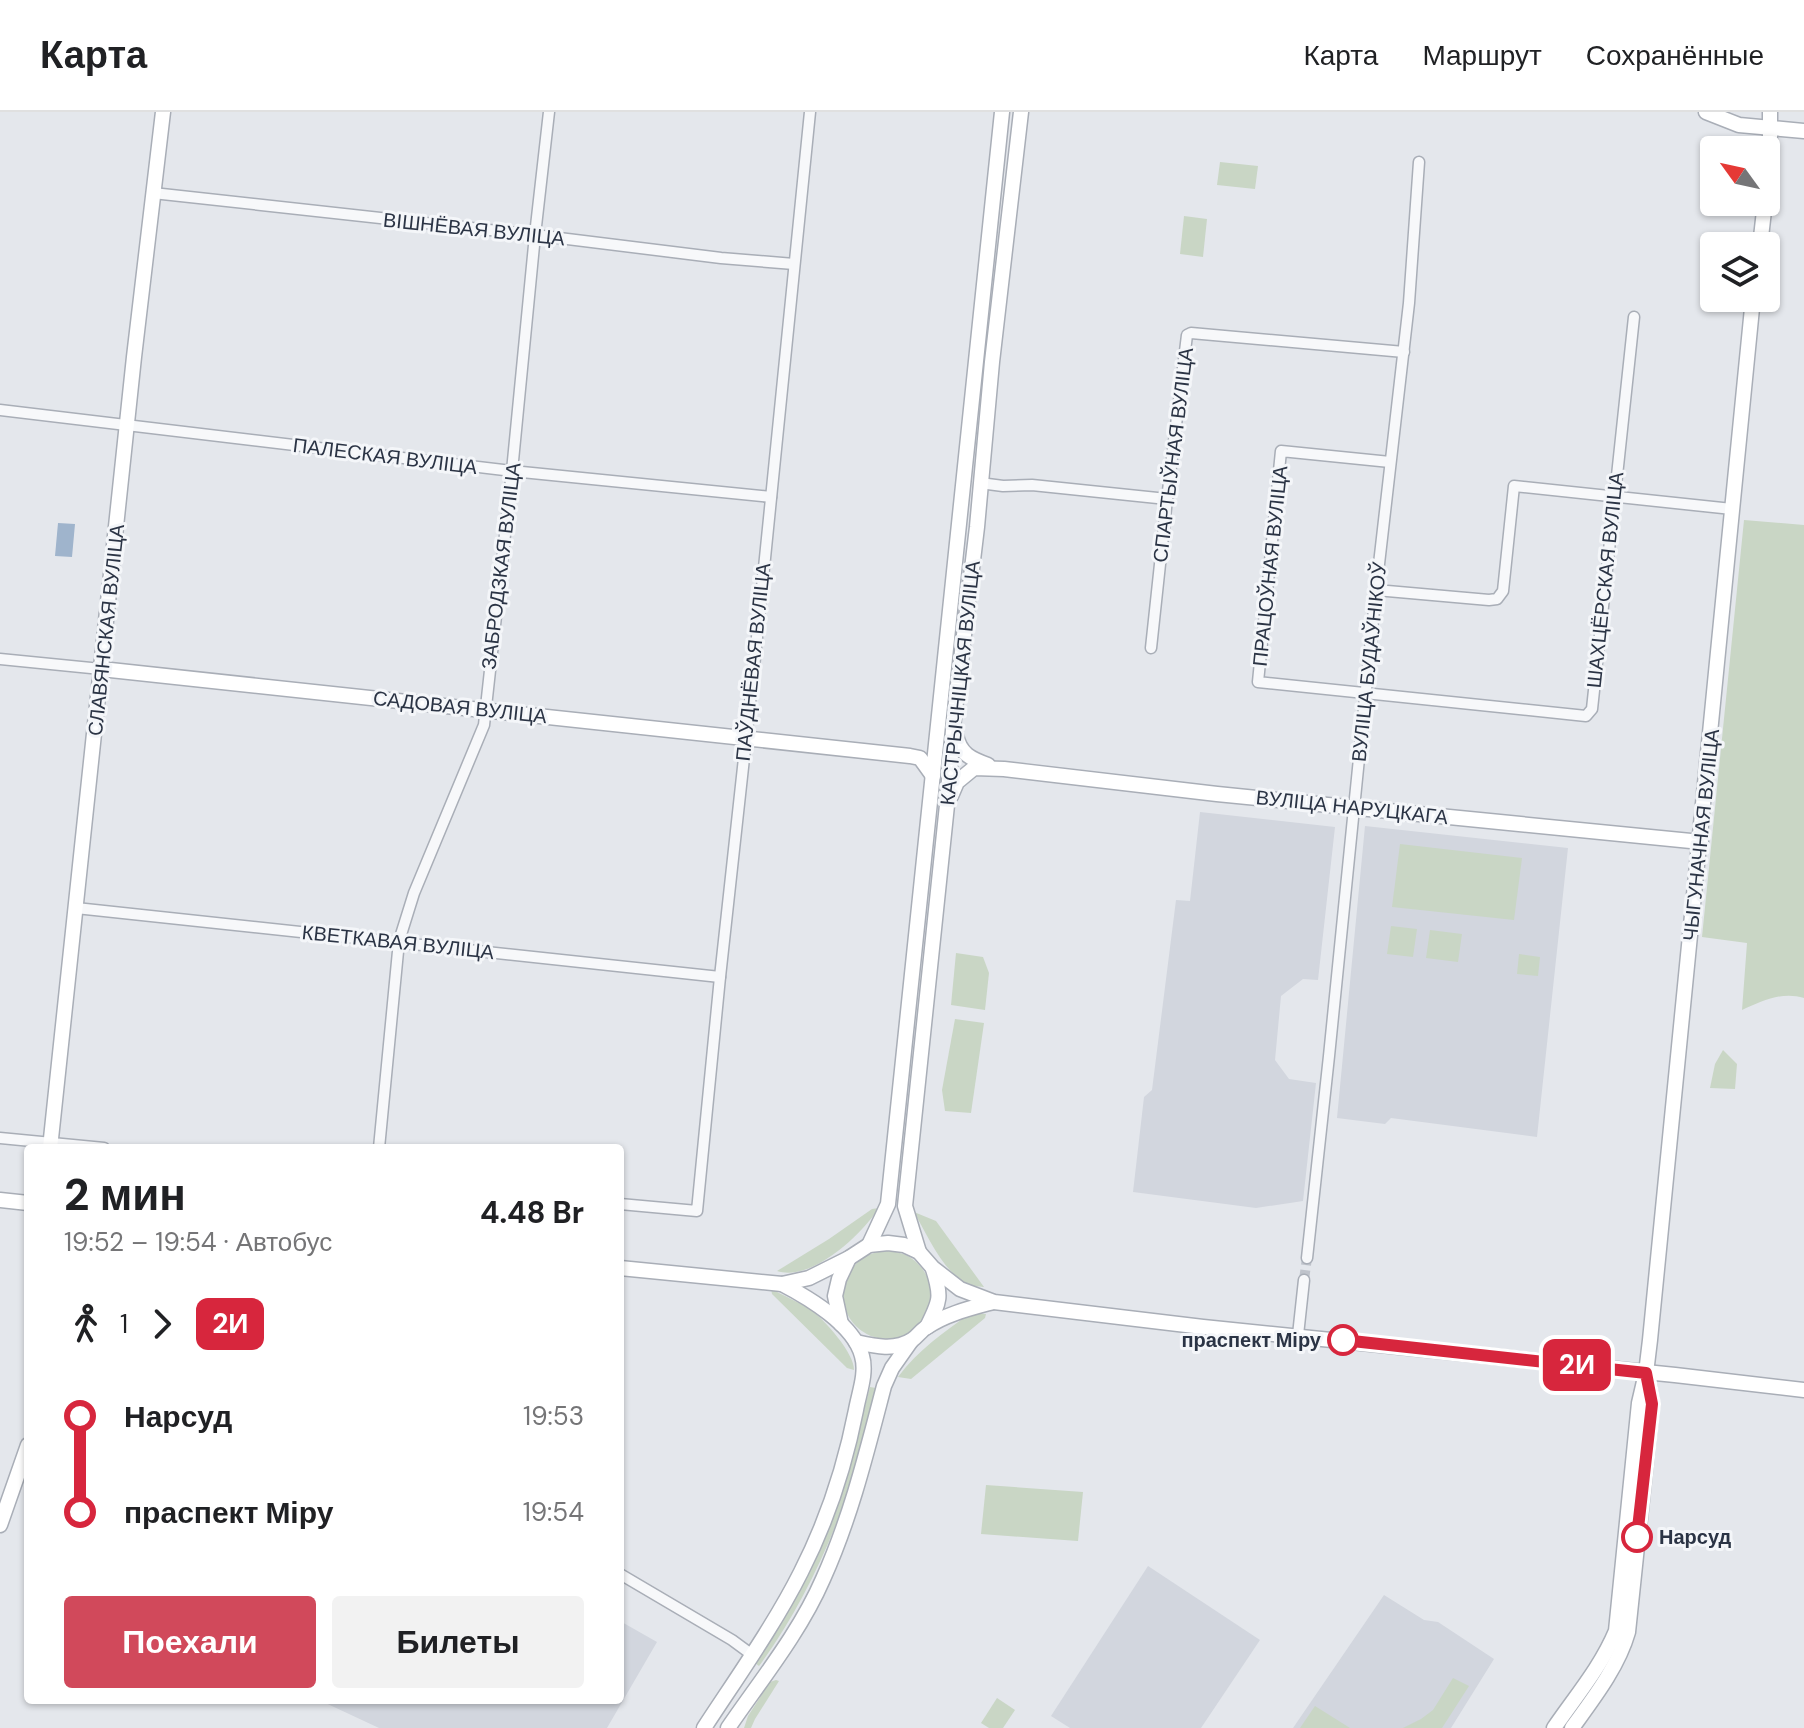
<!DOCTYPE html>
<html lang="ru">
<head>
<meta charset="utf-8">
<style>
  body { margin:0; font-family:"DM Sans",sans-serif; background:#f2f2f2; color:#202124; height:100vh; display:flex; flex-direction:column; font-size:30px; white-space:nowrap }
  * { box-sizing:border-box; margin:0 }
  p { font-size:26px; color:#757577 }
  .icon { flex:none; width:44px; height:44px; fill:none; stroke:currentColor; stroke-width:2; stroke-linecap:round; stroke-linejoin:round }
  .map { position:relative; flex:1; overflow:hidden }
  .side { position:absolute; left:24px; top:1032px; width:600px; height:560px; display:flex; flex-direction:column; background:#fff; border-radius:8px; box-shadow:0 2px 6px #0004 }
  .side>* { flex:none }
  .badge { padding:0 16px; border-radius:12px; font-size:28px; line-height:52px }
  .needle { width:52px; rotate:303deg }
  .tools { position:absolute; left:1700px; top:24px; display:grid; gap:16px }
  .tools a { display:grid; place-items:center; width:80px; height:80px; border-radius:8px; background:#fff; box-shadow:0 2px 6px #0004; font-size:40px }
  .map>.badge { position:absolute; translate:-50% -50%; box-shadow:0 0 0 4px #fff }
  .legs { display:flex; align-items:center; gap:12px; height:88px; padding:0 40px; font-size:26px }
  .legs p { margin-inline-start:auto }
  .summary { display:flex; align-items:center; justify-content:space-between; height:136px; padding:0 40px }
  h1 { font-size:44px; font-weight:800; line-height:60px }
  .cta { display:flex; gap:16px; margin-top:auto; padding:16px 40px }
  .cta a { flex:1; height:92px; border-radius:8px; background:#d1495b; color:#fff; font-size:32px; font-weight:800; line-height:92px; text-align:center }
  .cta a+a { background:#f2f2f2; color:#202124 }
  ul { padding:0 40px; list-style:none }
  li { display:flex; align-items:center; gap:28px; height:96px; font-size:30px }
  li i { display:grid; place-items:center; width:12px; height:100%; margin:0 10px; background:currentColor }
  li i::after { content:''; width:20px; height:20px; margin:-10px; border:6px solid; border-radius:50%; background:#fff }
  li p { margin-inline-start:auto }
  li:first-child i { background:linear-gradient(#0000 50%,currentColor 0) }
  li:last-child i { background:linear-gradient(currentColor 50%,#0000 0) }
  header { display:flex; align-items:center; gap:48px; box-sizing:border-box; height:112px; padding:0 40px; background:#fff; border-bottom:2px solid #e0e0e0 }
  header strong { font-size:38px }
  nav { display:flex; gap:44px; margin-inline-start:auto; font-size:28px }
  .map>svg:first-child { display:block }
  .built { fill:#d2d6de }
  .green { fill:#c9d6c5 }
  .water { fill:#9fb4cc }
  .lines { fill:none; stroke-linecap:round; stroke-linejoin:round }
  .street-tunnel { stroke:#bfc3cb; stroke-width:10; stroke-dasharray:10 5; stroke-linecap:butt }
  .street-casing { stroke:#a9aeb7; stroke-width:13 }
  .secondary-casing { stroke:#a9aeb7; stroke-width:17 }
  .street { stroke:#f7f8fa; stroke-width:10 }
  .secondary { stroke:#fff; stroke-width:14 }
  .line-1-casing { stroke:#fff; stroke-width:18 }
  .line-1 { stroke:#d7263d; stroke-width:12 }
  .stop-1-dot { fill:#fff; stroke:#d7263d; stroke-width:4 }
  .labels { text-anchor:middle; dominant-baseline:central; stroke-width:6; stroke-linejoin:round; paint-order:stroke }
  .street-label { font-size:20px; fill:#2b3445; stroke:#f4f6f9 }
  .stop-label { font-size:20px; font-weight:bold; fill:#2b3445; stroke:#f4f6f9; text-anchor:end }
</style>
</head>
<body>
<header>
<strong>Карта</strong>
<nav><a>Карта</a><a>Маршрут</a><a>Сохранённые</a></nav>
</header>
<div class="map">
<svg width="1804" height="1616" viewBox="0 0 1804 1616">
  <rect width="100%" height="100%" fill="#e4e7ec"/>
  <g class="built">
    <path d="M1200 700 1335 715 1318 868 1303 867 1281 884 1275 948 1289 967 1316 971 1303 1089 1256 1096 1133 1080 1144 985 1152 978 1176 788 1190 789Z"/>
    <path d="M1365 714 1568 736 1537 1025 1391 1006 1385 1012 1337 1006Z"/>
    <path d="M1148 1454 1260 1528 1201 1616H1070L1051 1604Z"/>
    <path d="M1384 1483 1424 1508 1438 1510 1494 1547 1451 1616H1293Z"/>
    <path d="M620 1509 657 1530 607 1616H379L319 1588H620Z"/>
  </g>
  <g class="green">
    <path d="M1220 50 1258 54 1255 77 1217 73Z"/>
    <path d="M1184 104 1207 107 1203 145 1180 142Z"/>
    <path d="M1744 408 1804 413V886C1782 879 1762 889 1742 898L1747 831 1702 825Z"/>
    <path d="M1400 732 1522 746 1514 808 1392 795Z"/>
    <path d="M1391 814 1417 817 1413 845 1387 842Z"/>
    <path d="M1430 818 1462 822 1458 850 1426 846Z"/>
    <path d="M956 841 983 845 989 861 985 898 951 893Z"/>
    <path d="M1519 842 1540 845 1538 864 1517 862Z"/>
    <path d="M955 907 984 911 971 1001 945 999 942 978Z"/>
    <path d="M1723 938 1737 952 1735 977 1710 976 1715 952Z"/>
    <path d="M879 1096C861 1123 812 1170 777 1159L829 1127 872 1097Z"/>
    <path d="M914 1100 936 1109 984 1175C983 1175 972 1174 971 1174 944 1163 928 1124 914 1100Z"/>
    <circle cx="887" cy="1183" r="44"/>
    <path d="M771 1177C784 1184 799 1190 811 1198 824 1207 855 1242 854 1258L847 1256 772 1182Z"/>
    <path d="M971 1201 986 1202 985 1206 911 1267 898 1265C918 1238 944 1220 971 1201Z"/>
    <path d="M870 1275 876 1276C868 1308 862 1341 851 1372 829 1436 799 1500 759 1554L755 1551 849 1356Z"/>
    <path d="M986 1373 1083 1380 1078 1429 981 1422Z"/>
    <path d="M1453 1566 1469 1574 1442 1616H1403L1421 1607 1433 1598Z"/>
    <path d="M776 1568 779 1569 755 1607 751 1616H744L748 1604 770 1570Z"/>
    <path d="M997 1586 1015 1598 1003 1616H989L981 1611Z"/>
    <path d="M1315 1594 1350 1616H1300Z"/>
  </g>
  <path class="water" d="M58 411 75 412 72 445 55 444Z"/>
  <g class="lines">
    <path class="street-tunnel" d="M1304 1168 1307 1146"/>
    <defs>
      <g id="street">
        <path d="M153 81 535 123 721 146 794 152"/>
        <path d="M0 298 512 359 771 385"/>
        <path d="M1390 350 1281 339 1258 570 1586 604 1592 597 1634 205"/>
        <path d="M980 371 1003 374 1032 373 1167 387"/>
        <path d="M1376 478 1489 488 1497 487 1503 479 1514 374 1732 397"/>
        <path d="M1151 536 1167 387 1187 223 1191 221 1404 240"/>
        <path d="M0 547 101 557"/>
        <path d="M76 796 720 865"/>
        <path d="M0 1026 104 1036"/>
        <path d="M379 1036 399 829 414 781 484 613 512 359 535 123 549 0"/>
        <path d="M620 1092 697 1099 720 865 754 555 810 0"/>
        <path d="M1307 1146 1329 944 1376 478 1409 191 1419 50"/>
        <path d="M1298 1223 1304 1168"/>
        <path d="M620 1462 732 1528 751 1542"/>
      </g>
      <g id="secondary">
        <path d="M1706 0 1739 13 1804 19"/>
        <path d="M1766 80 1770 37V0"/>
        <path d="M1760 134 1765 90"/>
        <path d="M101 557 910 644 920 646 933 664"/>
        <path d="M956 623C960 642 971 647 988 653"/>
        <path d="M951 684 957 670 974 656 1004 657 1217 682 1701 730"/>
        <path d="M50 1036 134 245 163 0"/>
        <path d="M0 1088 28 1091"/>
        <path d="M869 1133 888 1092 1002 0"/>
        <path d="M919 1140 905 1094 947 693 954 606 977 415 992 250 1021 0"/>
        <path d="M620 1156 782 1172C809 1186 854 1213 862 1244 867 1261 859 1281 856 1298 845 1354 827 1409 801 1460 775 1512 736 1567 704 1616"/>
        <path d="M782 1172 809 1166 849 1146 869 1133 888 1131 904 1133 919 1140 933 1156 960 1177 994 1190 1203 1215 1675 1263 1804 1278"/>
        <path d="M841 1212 835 1184 839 1167 849 1146"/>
        <path d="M927 1215C940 1189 942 1185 933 1157"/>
        <path d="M856 1230C874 1234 895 1239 912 1228 918 1224 921 1218 927 1215 946 1202 971 1196 993 1190"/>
        <path d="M0 1413 28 1333"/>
        <path d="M728 1616C761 1568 800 1520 823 1467 851 1405 867 1339 884 1274L892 1256 911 1229"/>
        <path d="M1554 1616C1576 1584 1601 1555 1616 1519L1639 1291 1646 1261 1650 1228 1753 186"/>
        <path d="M1572 1616C1593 1587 1618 1555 1628 1520L1652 1292 1648 1269"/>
      </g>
    </defs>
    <use href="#street" class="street-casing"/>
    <use href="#secondary" class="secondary-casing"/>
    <use href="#street" class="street"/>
    <use href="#secondary" class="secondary"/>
  </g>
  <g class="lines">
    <defs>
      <path id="line-1" d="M1343 1228 1646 1261 1652 1292 1637 1425"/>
    </defs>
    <use href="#line-1" class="line-1-casing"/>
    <use href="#line-1" class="line-1"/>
  </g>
  <g class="stop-1-dot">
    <circle cx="1343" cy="1228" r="14"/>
    <circle cx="1637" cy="1425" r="14"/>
  </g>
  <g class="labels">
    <g class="street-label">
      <text transform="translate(474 117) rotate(6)">ВІШНЁВАЯ ВУЛІЦА</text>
      <text transform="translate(1173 343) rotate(-83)">СПАРТЫЎНАЯ ВУЛІЦА</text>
      <text transform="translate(385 344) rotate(7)">ПАЛЕСКАЯ ВУЛІЦА</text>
      <text transform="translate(501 454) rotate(-83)">ЗАБРОДЗКАЯ ВУЛІЦА</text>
      <text transform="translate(1270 454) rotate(-84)">ПРАЦОЎНАЯ ВУЛІЦА</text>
      <text transform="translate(1605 468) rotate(-84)">ШАХЦЁРСКАЯ ВУЛІЦА</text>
      <text transform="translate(106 518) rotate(-84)">СЛАВЯНСКАЯ ВУЛІЦА</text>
      <text transform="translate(753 550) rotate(-84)">ПАЎДНЁВАЯ ВУЛІЦА</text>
      <text transform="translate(1369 550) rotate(-84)">ВУЛІЦА БУДАЎНІКОЎ</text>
      <text transform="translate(960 571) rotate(-84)">КАСТРЫЧНІЦКАЯ ВУЛІЦА</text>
      <text transform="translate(460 595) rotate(6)">САДОВАЯ ВУЛІЦА</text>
      <text transform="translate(1352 695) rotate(6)">ВУЛІЦА НАРУЦКАГА</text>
      <text transform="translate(1701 723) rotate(-84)">ЧЫГУНАЧНАЯ ВУЛІЦА</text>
      <text transform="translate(398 830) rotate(6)">КВЕТКАВАЯ ВУЛІЦА</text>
    </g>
    <g class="stop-label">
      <text x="1321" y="1228">праспект Міру</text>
      <text x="1659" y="1425" text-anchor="start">Нарсуд</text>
    </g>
  </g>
</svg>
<div class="tools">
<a><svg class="needle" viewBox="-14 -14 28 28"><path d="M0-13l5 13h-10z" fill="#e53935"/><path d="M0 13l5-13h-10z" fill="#757577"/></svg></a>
<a><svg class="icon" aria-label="layers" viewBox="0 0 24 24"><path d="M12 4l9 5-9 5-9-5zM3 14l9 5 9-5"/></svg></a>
</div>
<b class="badge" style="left:1577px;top:1253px;background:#d7263d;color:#fff">2И</b>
<section class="side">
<div class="summary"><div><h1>2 мин</h1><p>19:52 – 19:54 · Автобус</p></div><b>4.48 Br</b></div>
<div class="legs"><svg class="icon" aria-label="walk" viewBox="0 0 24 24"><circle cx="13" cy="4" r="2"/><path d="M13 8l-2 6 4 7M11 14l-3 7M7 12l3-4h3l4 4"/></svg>1<svg class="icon" aria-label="forward" viewBox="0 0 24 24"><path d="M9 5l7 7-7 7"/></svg><b class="badge" style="background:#d7263d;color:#fff">2И</b></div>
<ul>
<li><i style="color:#d7263d"></i><b>Нарсуд</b><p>19:53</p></li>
<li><i style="color:#d7263d"></i><b>праспект Міру</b><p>19:54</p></li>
</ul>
<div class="cta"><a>Поехали</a><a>Билеты</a></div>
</section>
</div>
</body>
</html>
